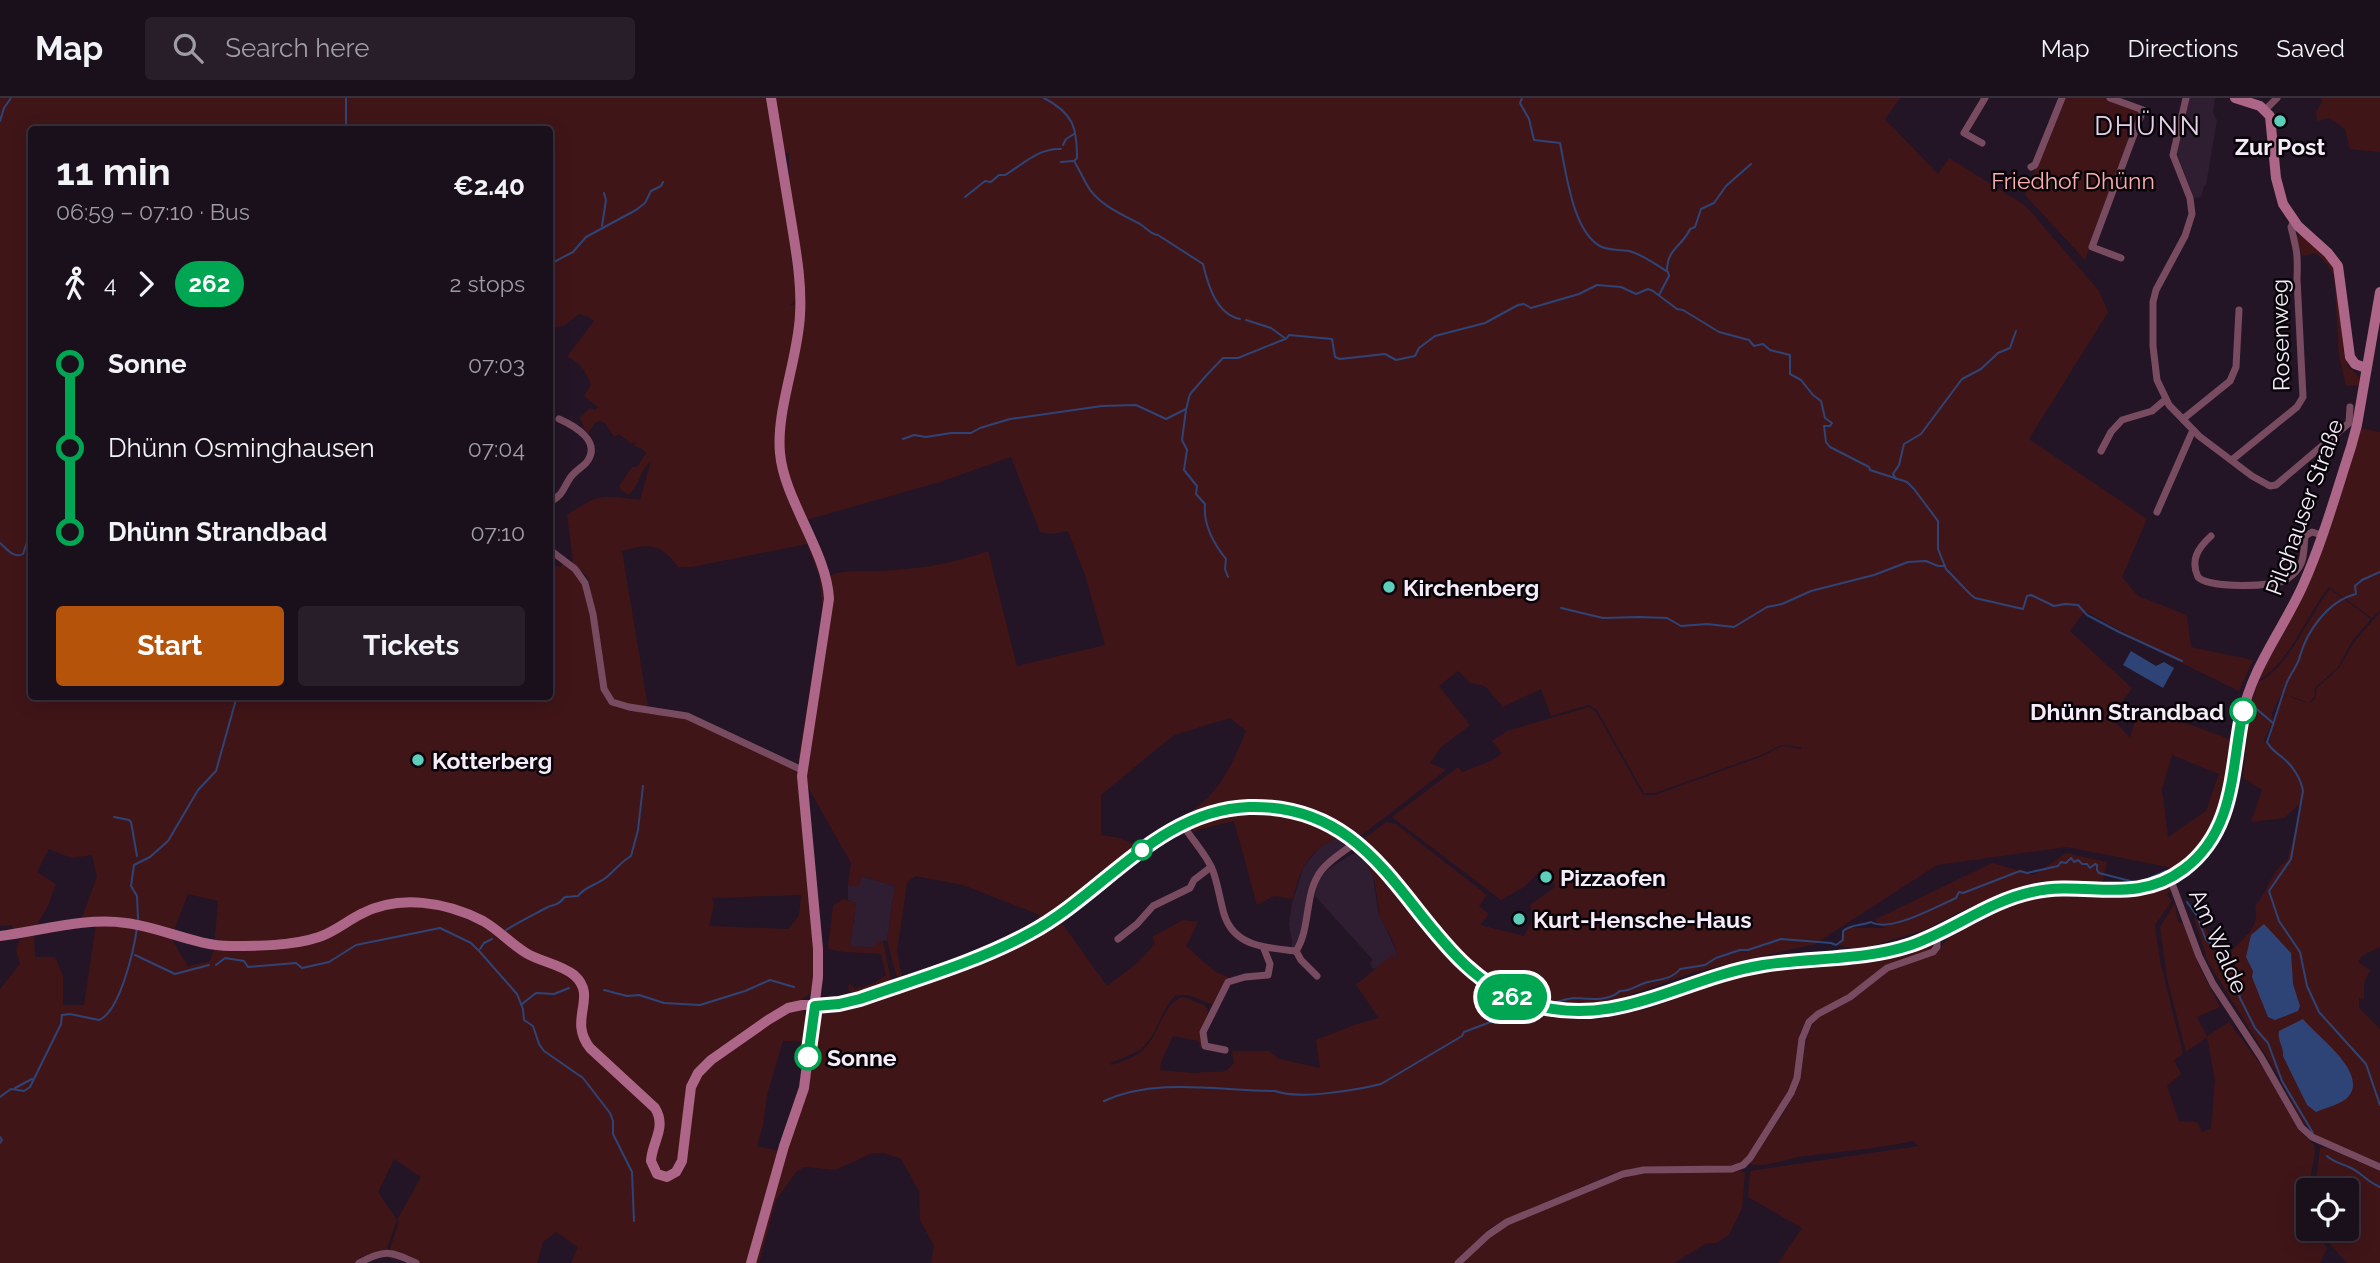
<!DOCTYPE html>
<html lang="en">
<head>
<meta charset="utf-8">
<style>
  body { margin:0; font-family:Raleway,sans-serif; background:#271e29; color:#f1f3f6; height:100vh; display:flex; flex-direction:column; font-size:26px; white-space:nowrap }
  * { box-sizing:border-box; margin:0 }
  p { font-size:23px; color:#9f9da3 }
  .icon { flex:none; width:38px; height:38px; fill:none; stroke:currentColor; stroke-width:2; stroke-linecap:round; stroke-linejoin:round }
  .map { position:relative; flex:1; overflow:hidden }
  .details { position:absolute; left:28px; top:28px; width:525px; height:574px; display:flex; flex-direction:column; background:#1a101c; border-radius:7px; box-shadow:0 4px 18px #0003,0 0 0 2px #38303b }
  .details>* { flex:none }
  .badge { padding:0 14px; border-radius:23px; font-size:24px; line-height:46px }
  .tools { position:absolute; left:2296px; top:1080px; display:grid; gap:14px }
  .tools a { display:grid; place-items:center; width:63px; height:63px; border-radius:7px; background:#1a101c; box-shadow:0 4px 18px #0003,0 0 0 2px #38303b; font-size:35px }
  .map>.badge { position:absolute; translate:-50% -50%; box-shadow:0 0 0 4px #fff }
  .legs { display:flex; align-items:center; gap:10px; height:77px; padding:0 28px; font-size:23px }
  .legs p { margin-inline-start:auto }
  .summary { display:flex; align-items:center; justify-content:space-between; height:119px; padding:0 28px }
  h1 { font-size:38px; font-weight:700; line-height:52px }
  .cta { display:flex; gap:14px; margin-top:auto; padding:14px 28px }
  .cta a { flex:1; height:80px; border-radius:7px; background:#b45309; color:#fff; font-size:28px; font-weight:700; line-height:80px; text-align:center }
  .cta a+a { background:#271e29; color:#f1f3f6 }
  ul { padding:0 28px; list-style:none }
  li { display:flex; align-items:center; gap:24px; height:84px; font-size:26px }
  li i { display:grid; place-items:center; width:10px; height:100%; margin:0 9px; background:currentColor }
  li i::after { content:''; width:18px; height:18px; margin:-9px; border:5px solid; border-radius:50%; background:#1a101c }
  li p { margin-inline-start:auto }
  li:first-child i { background:linear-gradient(#0000 50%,currentColor 0) }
  li:last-child i { background:linear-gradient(currentColor 50%,#0000 0) }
  header { display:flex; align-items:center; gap:42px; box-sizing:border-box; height:98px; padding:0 35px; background:#1a101c; border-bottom:2px solid #38303b }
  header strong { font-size:33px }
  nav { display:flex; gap:38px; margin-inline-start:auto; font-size:24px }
  .search { width:490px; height:63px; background:#271e29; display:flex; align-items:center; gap:18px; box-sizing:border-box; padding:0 24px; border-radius:7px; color:#9f9da3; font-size:26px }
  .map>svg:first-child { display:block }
  .built { fill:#2f1d32 }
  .green { fill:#401518; fill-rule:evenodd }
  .water { fill:#2f4476 }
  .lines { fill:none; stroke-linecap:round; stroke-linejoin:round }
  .stream { stroke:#2f4476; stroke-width:2 }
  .minor { stroke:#784b60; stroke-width:7 }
  .secondary { stroke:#ad6688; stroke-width:10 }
  .line-1-casing { stroke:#fff; stroke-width:16 }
  .line-1 { stroke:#00a651; stroke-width:10 }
  .poi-dot { fill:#5cceba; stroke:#09040a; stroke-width:2.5 }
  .stop-1-dot { fill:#fff; stroke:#00a651; stroke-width:3.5 }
  .labels { text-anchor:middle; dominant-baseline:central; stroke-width:5; stroke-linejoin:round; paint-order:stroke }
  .poi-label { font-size:23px; font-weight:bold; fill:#f5ecf7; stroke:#09040a; text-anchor:start }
  .park-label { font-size:23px; fill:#feadae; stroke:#09040a }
  .street-label { font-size:23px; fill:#f5ecf7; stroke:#09040a }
  .stop-label { font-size:23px; font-weight:bold; fill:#f5ecf7; stroke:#09040a; text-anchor:end }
  .quarter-label { font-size:26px; letter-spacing:2px; fill:#e5d2e8; stroke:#09040a }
</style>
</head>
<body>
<header>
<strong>Map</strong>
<div class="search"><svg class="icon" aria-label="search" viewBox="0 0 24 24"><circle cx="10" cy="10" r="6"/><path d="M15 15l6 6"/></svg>Search here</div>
<nav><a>Map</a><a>Directions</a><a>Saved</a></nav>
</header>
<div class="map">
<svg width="2380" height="1165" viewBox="0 0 2380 1165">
  <rect width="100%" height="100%" fill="#231525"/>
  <g class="built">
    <path d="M2189 0H2215L2213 15 2217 22 2206 87 2204 88 2201 99 2194 100 2177 56Z"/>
    <path d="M1340 738 1346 747 1319 770 1313 778 1299 839 1295 849 1291 850 1292 843 1289 826 1292 805 1304 768 1320 749Z"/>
    <path d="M1359 755 1364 759 1373 778 1378 813 1397 855 1396 862 1373 871 1370 865 1373 862 1315 798 1318 784 1327 772 1352 756Z"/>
    <path d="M861 778 895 788 887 842 877 844 874 850 850 848 856 805 848 802V787L858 788Z"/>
  </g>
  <g class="green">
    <path d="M0 0H768L797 193V201L790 207 798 206 797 219C792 257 771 327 778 362 787 406 822 453 825 498 827 515 822 533 819 551 813 588 806 624 801 661L798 663 823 514 819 477 807 446 691 469H678C660 445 650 445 622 453L648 609C632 608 615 609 607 593L588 479 571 465 573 462 567 417C600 395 601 397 640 402L651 363C640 371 640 388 629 396L623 394 619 388 632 369H637L646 355 641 350 634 348 636 344 631 345 619 336 614 339 605 325 600 323 595 325 587 336 580 320 590 310 595 312 598 309 584 298 591 287C587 275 579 263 567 259L563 264 594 223 589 219 579 216 565 227 550 231V32H32V598H550V465L560 469 564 465 577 475 586 491 604 595 608 602 622 610 686 620 795 671 799 680 816 856C816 882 821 895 793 905L794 909 804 912 808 929 806 944 783 943 767 997 763 1027 757 1048 779 1053 748 1165H571L578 1149 556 1134 543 1144 537 1165H418L389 1154 399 1123 397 1122 386 1153 375 1156 357 1165H0V891L20 866 16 852 20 841 34 837 35 859H55L63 878V907H84L97 820 81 822 97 779 92 757 71 760 49 751 37 774 56 786 48 808 35 830 13 833 12 827 0 828ZM188 796 218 803 214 851 210 863 188 868 171 840ZM801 797 799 817 789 831 709 828 714 806 712 800ZM394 1061 421 1079 397 1122 378 1094Z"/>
    <path d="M774 0H1900L1885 21 1938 76 1949 60 2026 108 2099 193 2108 214 2029 341 2147 421 2122 479 2138 498 2187 517 2191 549 2253 562 2239 593 2163 556 2085 513 2070 533 2132 590 2111 619 2130 640 2139 608 2235 643C2229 671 2228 705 2213 730 2203 747 2185 761 2171 775L2168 769 2067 749 1937 767 1815 846 1694 874 1616 902 1577 906 1534 901 1508 892 1481 874 1464 858 1380 756 1364 742 1366 739 1386 724 1396 726 1487 797 1479 808 1489 816 1480 827 1524 838 1534 820 1530 807 1555 789 1543 770 1524 789 1501 802 1392 719 1458 669 1462 674 1493 662 1502 655 1492 643 1507 633 1589 609 1596 614 1643 697H1655L1763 658 1782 648 1801 651 1802 649 1781 647 1761 657 1655 695H1644L1597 612 1589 607 1551 618 1541 591 1503 609 1485 588 1471 585 1458 573 1439 588 1470 627 1440 650 1430 665 1446 672 1363 736 1357 738 1336 722 1332 724C1277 701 1251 698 1194 718L1193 712C1222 692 1233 664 1246 633L1230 620 1174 637 1101 697V737L1119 740 1142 749C1101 781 1060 817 1014 840 978 857 939 869 902 882L896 877 887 842 895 788 862 778 858 789 848 787 851 765 805 684 828 478C844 471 864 474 881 473 918 471 953 466 988 453L1017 568 1105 547 1086 480 1068 433 1052 436 1040 434 1011 359 940 384 806 422 788 377 782 343 802 230 789 81V55H784ZM2172 657 2219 676 2206 713 2168 739 2162 691ZM915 778 963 787 1040 817 1035 823 981 851 902 879 897 853 907 785Z"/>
    <path d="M2063 0H2104L2137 12 2139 15 2085 162 2025 97Z"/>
    <path d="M2321 0H2380V54L2350 51 2345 31 2329 20 2317 23 2316 15 2322 4Z"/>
    <path d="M2301 136 2334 168 2344 256 2348 268 2359 279V287L2346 288 2339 257 2334 177 2328 167 2316 155 2302 158 2297 138Z"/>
    <path d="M2360 330 2380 334V512L2372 520 2329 489C2305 518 2291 564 2258 582L2299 506Z"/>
    <path d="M2330 491 2371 521 2353 542 2338 569 2314 591 2315 598 2309 605 2282 595 2272 615 2273 622 2264 643 2269 646C2273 628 2275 613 2284 596 2297 601 2318 615 2316 591L2339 570 2355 543 2380 514V849L2363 857 2358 864 2370 872 2364 885V901L2359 900V910L2380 931V1065L2318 1039 2301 1022 2275 972 2208 864 2194 820 2201 821 2211 841 2231 854C2244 839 2261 829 2255 808 2268 794 2271 772 2287 763L2303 703 2284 720 2251 724 2262 692 2243 680 2250 609 2258 584C2286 574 2310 516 2330 491Z"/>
    <path d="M1275 713 1324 728 1321 731 1340 738C1334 743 1326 745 1320 750 1304 761 1297 783 1293 801L1274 798 1257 807 1234 723 1197 732 1193 735V727L1230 714Z"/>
    <path d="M2066 755 2107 764 2102 785 2037 784 1968 810 1924 832 1859 852 1838 847 1844 830H1886L1874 822 1992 765 2034 777Z"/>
    <path d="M1364 759 1371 769 1395 791 1467 874 1497 899 1521 914 1532 916 1599 921 1651 910 1704 887 1782 869 1854 865 1933 847 1930 852 1890 866 1845 899 1817 913 1806 922 1800 935 1797 971 1792 988 1745 1062 1731 1068 1633 1070 1612 1076 1502 1123 1490 1130 1453 1165H931L934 1148 920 1122 919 1093 901 1061 884 1055H873L835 1072 804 1069 796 1074 776 1102 759 1165H754L823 915C860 907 896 895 932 882 973 867 1013 852 1051 830L1054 833 1056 831 1055 828 1059 825 1064 828 1107 888 1135 867 1155 846 1152 839 1183 822 1198 824 1186 848 1213 872 1231 881 1214 907 1188 897H1176C1160 911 1158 936 1142 950 1133 957 1121 960 1111 965V967C1122 964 1138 959 1146 949 1159 935 1164 904 1183 899L1204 907 1208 912 1201 947 1200 950 1199 943 1173 938 1161 964 1160 972 1193 975 1226 973 1234 965 1232 953H1270L1279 961 1320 970 1316 942 1357 926 1379 920 1356 887 1392 857 1396 861 1397 859 1394 845 1380 819 1374 780Z"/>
    <path d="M2168 788 2171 791 2167 797 2172 803 2155 827 2160 863 2183 956 2174 962 2181 976 2167 988 2179 1023 2197 1024 2202 1034 2211 1030 2215 982 2207 939 2186 954 2167 880 2160 829 2175 805 2178 824 2184 825 2199 868 2220 909 2197 919 2207 938 2229 924 2267 975 2298 1031 2314 1047 2315 1055 2308 1092V1130L2315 1131 2327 1150 2320 1165H1778L1802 1130 1748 1099 1750 1073 1919 1048 1913 1043C1877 1051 1841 1053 1804 1058 1787 1060 1766 1070 1750 1066 1764 1040 1786 1017 1797 990 1807 966 1799 938 1820 918L1891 871 1936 855 1950 838 2014 806 2043 798 2125 799 2150 795Z"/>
    <path d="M843 801 856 805 850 848 873 850 877 844 883 843 891 882 887 888 855 899 848 891 849 885 855 891 872 886 886 877 881 856C866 854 839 856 828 850L833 808Z"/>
    <path d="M2324 1049 2380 1073V1165H2347L2329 1145 2321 1131 2347 1130V1092H2315L2320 1050Z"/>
    <path d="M1739 1072 1745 1075 1742 1110 1729 1137 1716 1145 1705 1146 1674 1165H1462L1491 1138 1513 1124 1613 1083 1636 1077 1659 1075Z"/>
  </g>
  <g class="water">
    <path d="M2131 553 2156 568 2164 564 2174 570 2163 590 2123 567Z"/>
    <path d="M2264 826 2291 855 2293 886 2300 908 2298 913 2275 922 2268 919 2252 879 2253 873 2246 859 2251 837Z"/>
    <path d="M2303 921C2315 937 2373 977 2346 1001 2338 1007 2325 1010 2316 1014L2307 1007 2283 958C2284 949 2277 942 2279 933Z"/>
  </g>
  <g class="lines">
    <g class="stream">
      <path d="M1044 0C1073 15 1077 29 1077 60L1074 63C1079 71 1083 80 1087 87 1097 106 1123 117 1140 126 1147 130 1150 136 1158 137L1203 166C1208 187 1216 216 1240 221"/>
      <path d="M1522 0 1520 5 1529 21 1534 42 1560 45C1566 74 1573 136 1602 149 1611 153 1620 151 1629 153 1642 156 1656 167 1668 174L1669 178 1659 197"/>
      <path d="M0 23 4 10 11 0"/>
      <path d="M346 32V0"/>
      <path d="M1063 47 1066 41 1074 36"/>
      <path d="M1061 64 1073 63"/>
      <path d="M965 99 985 83 991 84 999 77H1005C1024 66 1038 50 1061 51"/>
      <path d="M602 128 606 102 604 95"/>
      <path d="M550 166 573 154 586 139 636 112 645 105 651 93 661 88 663 84"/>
      <path d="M1667 173C1667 150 1683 148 1690 131L1695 129 1701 111 1714 105 1726 88 1751 66"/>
      <path d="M1246 222 1271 230 1286 241 1289 237 1332 241 1335 259 1340 261 1385 256 1396 262 1415 258 1419 250 1435 238 1485 225 1518 207 1524 206 1531 210 1579 196 1597 187 1621 189 1636 196 1648 191 1653 193 1677 211 1683 212 1719 234 1749 242 1754 248 1763 246 1770 252 1790 257V276L1801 282 1813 297 1821 303 1825 320 1832 325 1830 328H1824L1826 344 1830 349 1869 369 1870 372 1907 384 1914 391 1938 423V451L1946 471 1970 496 1975 500 2023 511 2027 498 2031 497 2054 508 2065 506 2078 507 2087 517 2119 534 2182 563"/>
      <path d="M1186 312 1182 342 1187 352 1184 372 1197 388 1196 396 1205 406C1203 427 1214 446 1226 461L1225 471 1228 479"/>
      <path d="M903 341 914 337 926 339 951 335H971L980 330 1010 321 1102 308 1136 307 1166 321 1186 311C1188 306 1188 299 1191 295 1201 283 1212 271 1223 260H1238L1285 241"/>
      <path d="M1896 381 1893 376 1899 367 1904 346 1921 336 1962 281 1981 271 1998 255 2010 250 2016 233"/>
      <path d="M0 445C7 451 14 461 23 456L27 444 32 443"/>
      <path d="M2380 474 2362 482 2355 488 2356 496C2328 503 2307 533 2300 558 2298 568 2289 577 2286 587 2279 606 2274 625 2267 644 2272 653 2275 653 2283 660 2293 668 2301 681 2303 693L2291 761 2269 793 2279 823 2300 854 2307 888 2319 914 2366 966 2380 1007"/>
      <path d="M1561 510 1603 520 1639 519 1667 520 1681 528 1707 526 1734 529 1767 509 1782 506 1811 493 1874 477 1908 464 1926 463 1938 468H1945"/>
      <path d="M2253 608 2273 625"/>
      <path d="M114 719 129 722 131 724 137 758"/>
      <path d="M2187 804 2197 818 2206 842 2224 854 2234 871 2240 900 2255 930 2268 945 2282 983 2313 1035"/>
      <path d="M138 821 137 798 131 788 134 767 150 759 168 743 198 692 216 673 237 598"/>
      <path d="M506 832C519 824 533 817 546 810 555 805 555 810 565 799L578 798C585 788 598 787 608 778 616 771 621 764 631 758L638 732 643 688"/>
      <path d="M480 851 484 845 492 841"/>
      <path d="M135 857 175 876 209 867"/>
      <path d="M216 867 225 860 244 863 248 869 296 865 302 870 329 864 356 847 440 830 471 845 480 854 517 896 523 911 524 922 533 928 539 946 544 953 583 980 610 1015 613 1023V1036L632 1074 634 1123"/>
      <path d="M604 892 627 898 639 897 664 905 700 907 745 893 770 882 794 889"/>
      <path d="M1551 905C1559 904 1567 900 1575 900 1589 901 1608 904 1620 893 1630 893 1634 889 1642 886 1655 881 1671 883 1680 871L1705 867 1716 860 1740 852H1748L1781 841 1831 845 1836 847 1843 842V833C1852 826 1861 828 1871 824 1890 835 1935 809 1956 800L1959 794 1963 795 2020 773 2027 775 2058 768 2061 764 2066 765 2071 760 2074 764 2078 762 2082 766H2087L2090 770 2095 766 2097 767V772L2099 775 2138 785 2166 773"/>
      <path d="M522 906 536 895 554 896 569 890"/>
      <path d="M15 990 32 981"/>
      <path d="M0 999 11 991 24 993 30 989 61 926 62 917 70 916 99 922C120 914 134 851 137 830"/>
      <path d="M1104 1003C1158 979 1218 993 1275 993 1298 1002 1357 992 1381 986L1462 938 1464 934 1512 916 1520 918 1529 916"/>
      <path d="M0 1039 2 1042 0 1045"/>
      <path d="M2327 1058C2335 1065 2340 1065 2349 1069 2361 1074 2367 1084 2380 1089"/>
    </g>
    <g class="minor">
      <path d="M2110 0 2143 12 2092 149 2121 160"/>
      <path d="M2186 0 2173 57 2190 100 2192 116 2185 138 2156 192 2153 204V248L2157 282 2169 307 2199 338 2252 378 2270 388 2276 387 2349 325 2350 309"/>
      <path d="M2265 12 2277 0"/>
      <path d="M1982 45 1964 35 1985 0"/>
      <path d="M2031 69 2035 67 2062 0"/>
      <path d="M2183 321 2230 283 2236 269 2239 212"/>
      <path d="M2101 353 2111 334 2122 322 2152 313 2165 302"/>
      <path d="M2233 361 2297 309 2303 299 2297 181C2298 156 2297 153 2291 129L2294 123"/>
      <path d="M550 404C562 398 563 391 570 380 574 374 581 370 586 365 603 344 575 328 559 321"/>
      <path d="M2157 414 2193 332"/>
      <path d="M2211 438C2198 450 2190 462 2198 479 2207 490 2274 490 2287 481 2306 468 2303 457 2305 438L2312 434 2322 437"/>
      <path d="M550 452 575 471 585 485 593 516 604 591 612 604 629 609 687 618 802 672"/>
      <path d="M1183 727C1192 742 1207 757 1213 773 1218 787 1220 802 1224 816 1234 849 1267 850 1296 853 1311 830 1304 795 1321 773 1330 761 1345 753 1356 744"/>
      <path d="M2170 780 2199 858 2213 886 2261 959 2301 1029 2312 1039 2380 1069"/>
      <path d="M1118 841 1137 826 1153 808 1190 790 1194 782 1211 769"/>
      <path d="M1296 853 1301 862 1317 878"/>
      <path d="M1225 952 1205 948 1203 934 1228 884 1245 879 1268 877 1270 866 1264 851"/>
      <path d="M359 1165C385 1151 390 1153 416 1165"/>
      <path d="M1458 1165 1488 1137 1507 1124 1623 1076 1644 1072 1732 1071 1743 1067 1750 1060 1791 995 1797 980 1802 941 1809 924 1818 916 1850 899 1887 870 1933 854 1937 849V837"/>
    </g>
    <g class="secondary">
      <path d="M2235 0 2260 8 2270 18 2276 80 2283 106 2298 128 2328 155 2338 168 2350 259 2355 266 2366 270"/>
      <path d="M0 838C41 833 85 819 126 825 160 829 197 848 230 848 258 848 292 848 319 839 334 834 347 823 361 816 399 796 447 804 483 823 499 832 511 846 526 855 541 864 560 866 574 877 599 899 567 921 590 950L655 1010C667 1030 652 1043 651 1063L657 1076 667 1079 676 1074 682 1063 691 989 698 975 711 962 768 922 788 910 802 907H839L860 901C917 881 979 864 1032 834 1107 793 1164 708 1257 709 1347 711 1389 776 1440 838 1461 863 1484 887 1514 900 1603 939 1673 882 1759 867 1810 858 1862 864 1912 847 1952 833 1987 806 2028 795 2092 778 2145 818 2201 756 2236 717 2232 666 2242 618 2252 569 2283 532 2303 487 2323 442 2336 395 2351 349L2357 327 2380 194"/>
      <path d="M751 1165 784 1048 804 990 818 879V851L802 678 829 501C827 454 784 402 780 355 776 312 798 261 800 217 802 185 796 153 791 122 784 81 778 41 771 0"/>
    </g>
  </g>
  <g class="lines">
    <defs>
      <path id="line-1" d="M808 959 815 908 839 906 860 901C917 881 977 864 1030 835 1103 796 1159 712 1249 709 1400 705 1411 870 1531 906 1615 932 1682 880 1763 867 1813 859 1863 863 1911 847 1952 833 1989 803 2032 794 2086 782 2135 808 2184 771 2236 732 2231 670 2243 613"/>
    </defs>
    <use href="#line-1" class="line-1-casing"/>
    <use href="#line-1" class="line-1"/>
  </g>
  <g class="poi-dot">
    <circle cx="2280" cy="23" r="7"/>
    <circle cx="1389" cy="489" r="7"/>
    <circle cx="418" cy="662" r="7"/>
    <circle cx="1546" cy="779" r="7"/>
    <circle cx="1519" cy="821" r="7"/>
  </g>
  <g class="stop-1-dot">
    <circle cx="2243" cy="613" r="12"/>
    <circle cx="1142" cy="752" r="9"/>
    <circle cx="808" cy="959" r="12"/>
  </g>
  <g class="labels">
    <g class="poi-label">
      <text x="2280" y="48" text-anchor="middle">Zur Post</text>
      <text x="1403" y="489">Kirchenberg</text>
      <text x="432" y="662">Kotterberg</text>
      <text x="1560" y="779">Pizzaofen</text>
      <text x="1533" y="821">Kurt-Hensche-Haus</text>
    </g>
    <g class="park-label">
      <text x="2073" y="82">Friedhof Dhünn</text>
    </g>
    <g class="street-label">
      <text transform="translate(2280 237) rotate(-91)">Rosenweg</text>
      <text transform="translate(2304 409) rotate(-70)">Pilghauser Straße</text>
      <text transform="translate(2219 843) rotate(66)">Am Walde</text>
    </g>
    <g class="stop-label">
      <text x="2224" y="613">Dhünn Strandbad</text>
      <text x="827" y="959" text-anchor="start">Sonne</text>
    </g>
    <g class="quarter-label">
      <text x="2148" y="28">DHÜNN</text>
    </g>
  </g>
</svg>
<div class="tools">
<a><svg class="icon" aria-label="locate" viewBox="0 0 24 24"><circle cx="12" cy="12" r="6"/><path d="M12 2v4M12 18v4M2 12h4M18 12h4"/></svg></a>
</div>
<b class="badge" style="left:1512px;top:899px;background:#00a651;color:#fff">262</b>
<section class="details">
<div class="summary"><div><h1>11 min</h1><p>06:59 – 07:10 · Bus</p></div><b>€2.40</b></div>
<div class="legs"><svg class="icon" aria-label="walk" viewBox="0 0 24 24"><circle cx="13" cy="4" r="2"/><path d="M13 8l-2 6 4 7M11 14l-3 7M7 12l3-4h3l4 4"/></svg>4<svg class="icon" aria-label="forward" viewBox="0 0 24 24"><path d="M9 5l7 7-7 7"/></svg><b class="badge" style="background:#00a651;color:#fff">262</b><p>2 stops</p></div>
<ul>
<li><i style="color:#00a651"></i><b>Sonne</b><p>07:03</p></li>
<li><i style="color:#00a651"></i><span>Dhünn Osminghausen</span><p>07:04</p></li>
<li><i style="color:#00a651"></i><b>Dhünn Strandbad</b><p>07:10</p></li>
</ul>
<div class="cta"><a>Start</a><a>Tickets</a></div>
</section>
</div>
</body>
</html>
